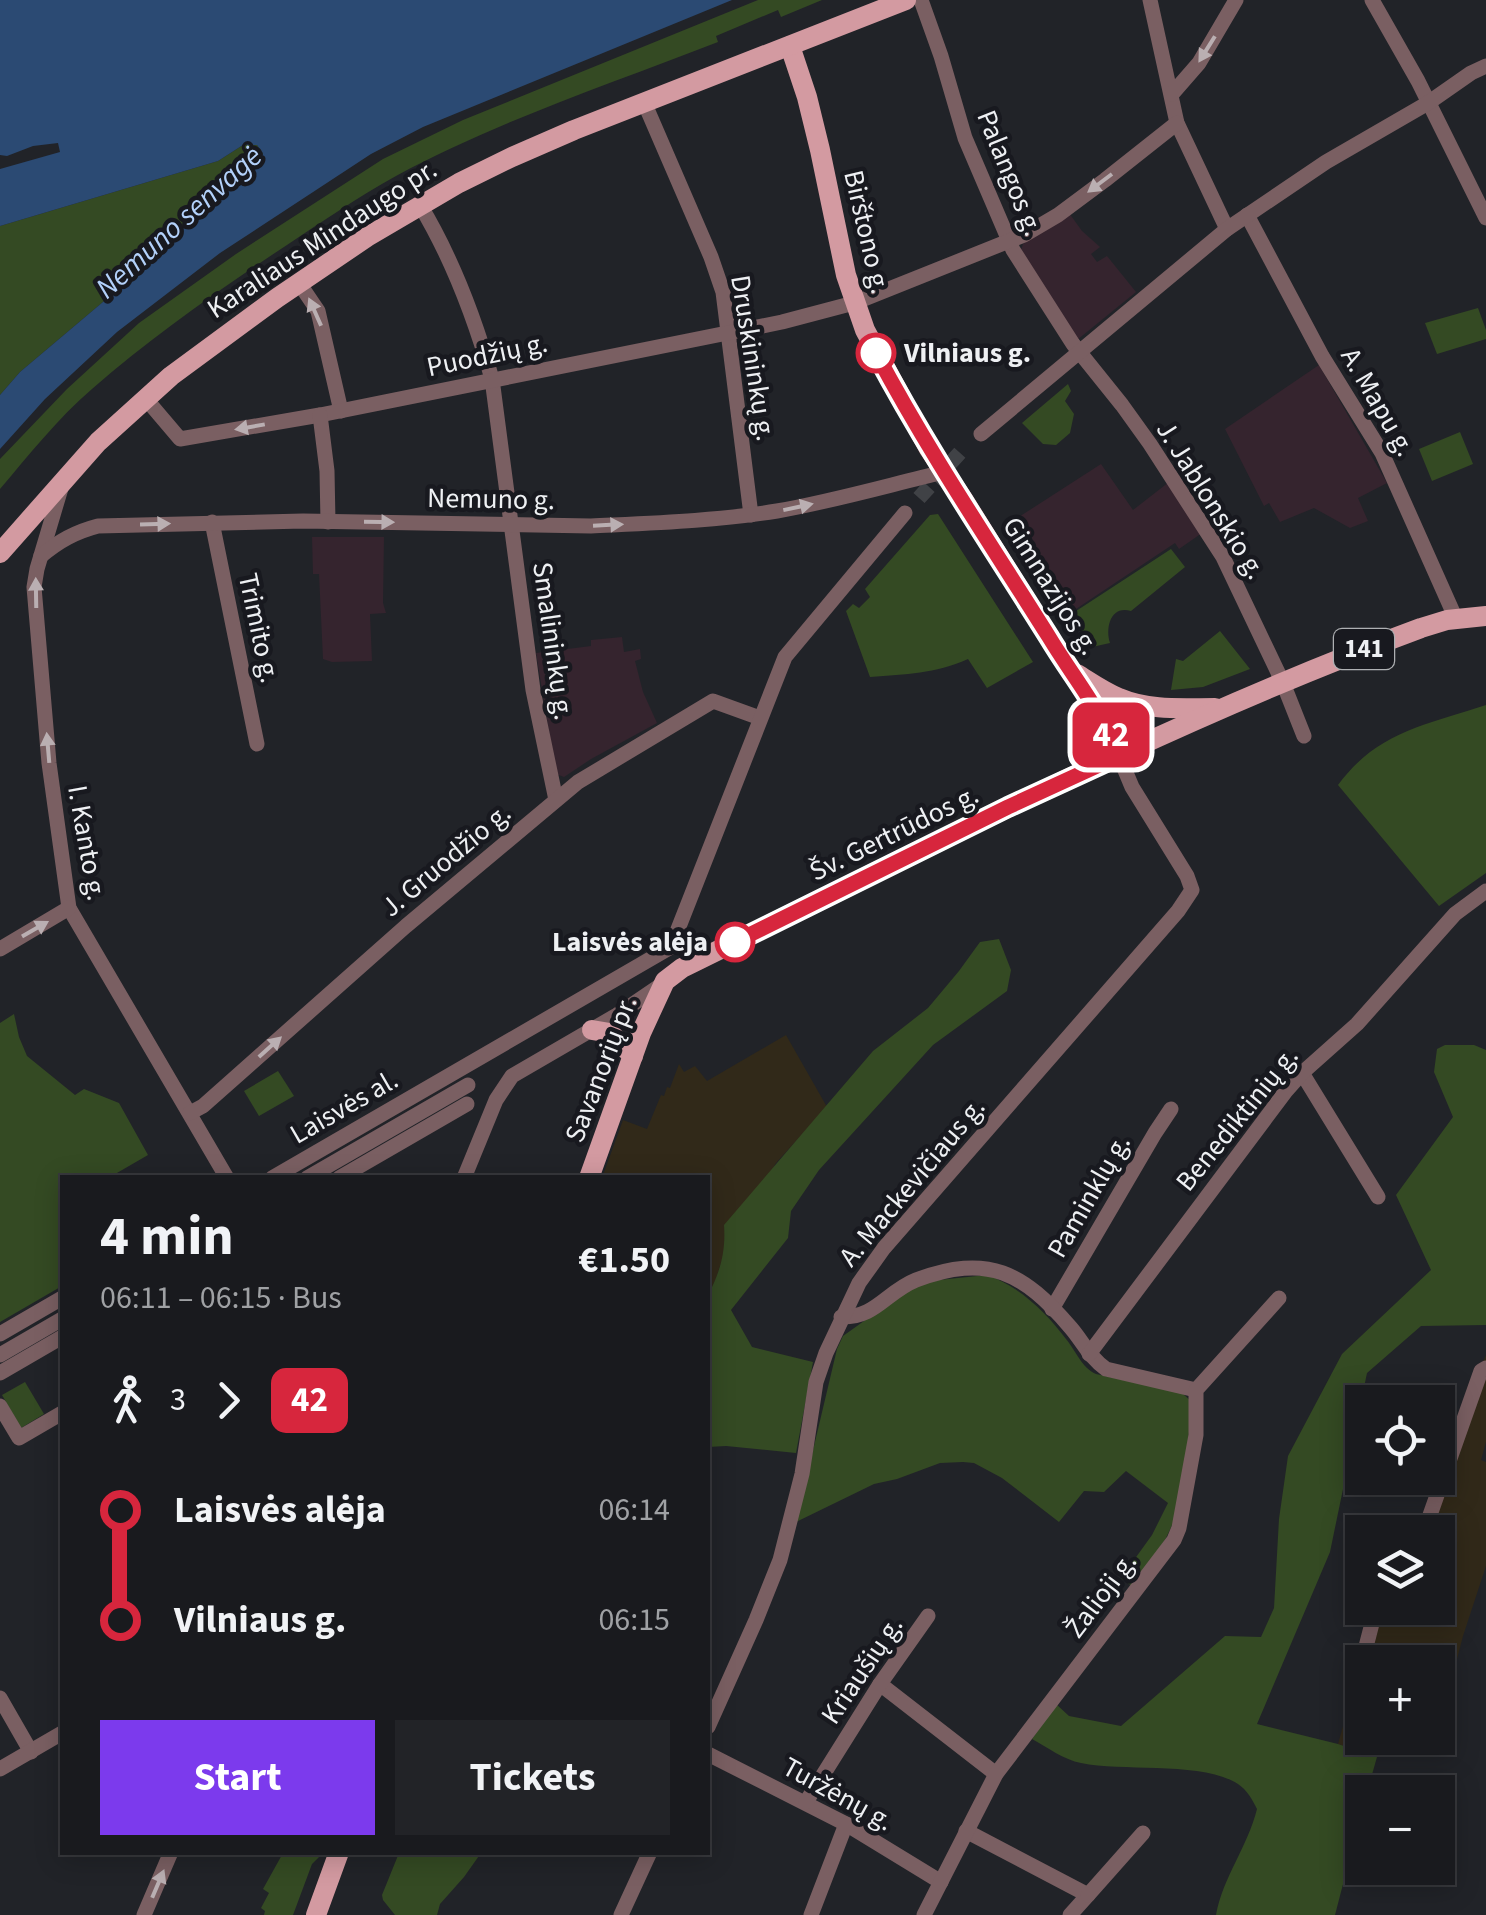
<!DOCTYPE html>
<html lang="en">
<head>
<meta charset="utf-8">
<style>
  body { margin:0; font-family:"Source Sans 3",sans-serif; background:#222327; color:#f1f3f6; height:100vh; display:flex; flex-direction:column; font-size:38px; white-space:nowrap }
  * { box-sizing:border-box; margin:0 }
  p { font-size:32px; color:#9fa1a4 }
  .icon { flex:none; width:55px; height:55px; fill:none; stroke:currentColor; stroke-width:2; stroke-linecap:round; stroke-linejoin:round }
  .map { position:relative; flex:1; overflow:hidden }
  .panel { position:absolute; left:60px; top:1175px; width:650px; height:680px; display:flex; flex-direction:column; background:#191a1e; border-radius:0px; box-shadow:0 5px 25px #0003,0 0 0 2px #37383c }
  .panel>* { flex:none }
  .badge { padding:0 20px; border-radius:15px; font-size:35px; line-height:65px }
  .fabs { position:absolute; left:1345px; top:1385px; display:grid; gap:20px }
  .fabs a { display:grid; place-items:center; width:110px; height:110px; border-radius:0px; background:#191a1e; box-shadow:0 5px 25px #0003,0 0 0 2px #37383c; font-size:50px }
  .map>.badge { position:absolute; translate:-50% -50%; box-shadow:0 0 0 5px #fff }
  .legs { display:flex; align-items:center; gap:15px; height:110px; padding:0 40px; font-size:32px }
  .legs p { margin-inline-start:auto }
  .overview { display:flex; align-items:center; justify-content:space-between; height:170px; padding:0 40px }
  h1 { font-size:55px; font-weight:700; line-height:75px }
  .primary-button { display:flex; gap:20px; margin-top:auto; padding:20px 40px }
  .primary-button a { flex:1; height:115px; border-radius:0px; background:#7c3aed; color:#fff; font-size:40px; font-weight:700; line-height:115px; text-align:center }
  .primary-button a+a { background:#222327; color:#f1f3f6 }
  ul { padding:0 40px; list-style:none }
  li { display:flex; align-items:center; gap:35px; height:110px; font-size:38px }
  li i { display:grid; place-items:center; width:15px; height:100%; margin:0 12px; background:currentColor }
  li i::after { content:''; width:25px; height:25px; margin:-12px; border:8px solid; border-radius:50%; background:#191a1e }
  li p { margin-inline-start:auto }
  li:first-child i { background:linear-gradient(#0000 50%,currentColor 0) }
  li:last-child i { background:linear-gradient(currentColor 50%,#0000 0) }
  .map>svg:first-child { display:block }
  .industrial { fill:#312919 }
  .education { fill:#35242e }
  .green { fill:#344a23 }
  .water { fill:#2b4a73 }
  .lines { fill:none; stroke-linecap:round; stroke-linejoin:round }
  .minor-tunnel { stroke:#404246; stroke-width:15; stroke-dasharray:15 8; stroke-linecap:butt }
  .minor { stroke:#7a5f62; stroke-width:15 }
  .major { stroke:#d39aa1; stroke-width:20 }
  .oneway { fill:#baafb2 }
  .line-1-casing { stroke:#fff; stroke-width:22 }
  .line-1 { stroke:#d7263d; stroke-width:15 }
  .stop-1-dot { fill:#fff; stroke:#d7263d; stroke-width:5 }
  .labels { text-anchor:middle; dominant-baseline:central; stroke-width:9; stroke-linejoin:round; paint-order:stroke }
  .shield { fill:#18191f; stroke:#aeb0b3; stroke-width:2.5 }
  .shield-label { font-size:25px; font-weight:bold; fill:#eef0f3 }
  .street-label { font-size:28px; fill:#eef0f3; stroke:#18191f }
  .stop-label { font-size:28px; font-weight:bold; fill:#eef0f3; stroke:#18191f; text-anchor:start }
  .water-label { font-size:30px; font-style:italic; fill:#b3d1fa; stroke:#18191f }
</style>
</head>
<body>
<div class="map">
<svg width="1486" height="1915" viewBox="0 0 1486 1915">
  <rect width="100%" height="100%" fill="#212328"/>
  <g class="industrial">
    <path d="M786 1035 827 1107 776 1163 726 1248 716 1279 708 1295V1178H602L623 1120 647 1129 661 1095 664 1096 667 1087 670 1088 679 1064 684 1072 695 1066 707 1081Z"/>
    <path d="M1486 1355V1442L1481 1460 1486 1462V1566L1463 1636 1438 1732V1662H1362V1738H1385L1377 1757 1338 1744 1376 1608H1438V1532H1424L1478 1372Z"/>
  </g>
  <g class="education">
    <path d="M1069 213 1082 231 1100 247 1091 254 1097 262 1107 256 1136 292 1077 340 1021 250 1023 244Z"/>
    <path d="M1319 365 1387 483 1358 498 1368 521 1350 528 1314 508 1280 522 1269 503 1264 506 1225 429Z"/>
    <path d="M1101 464 1133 510 1169 482 1202 533 1179 549 1175 543 1064 617 1008 524Z"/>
    <path d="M312 537H384L383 603 386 613 370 614 372 661 332 662 323 659 319 574H313Z"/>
    <path d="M622 637 624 652 640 649 641 659 635 661 643 692 657 723 591 759 564 777 556 774 536 653 591 646V640Z"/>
  </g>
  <g class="green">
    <path d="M758 0H822L781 17 778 10 716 36 718 42C610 84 498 121 396 176 358 197 323 221 287 245 220 289 153 336 92 389 58 418 29 455 0 489V459L67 389 139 323 236 254 383 159 463 120Z"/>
    <path d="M243 145H257L264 155 251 162 142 269 20 372 0 395V226L218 161Z"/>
    <path d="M1478 308 1486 330V339L1437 354 1425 323Z"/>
    <path d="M1068 384 1071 391 1065 401 1074 414 1070 433 1056 445 1043 444 1022 423Z"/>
    <path d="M1460 432 1473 464 1432 481 1419 449Z"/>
    <path d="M938 514 1033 662 987 688 968 659C934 674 907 674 870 677L846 611 853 604 859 608 870 597 865 589 930 515Z"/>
    <path d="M1171 549 1185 567 1131 611C1111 605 1105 627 1110 643L1092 647 1070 615Z"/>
    <path d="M1220 631 1250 669 1203 687 1171 690 1176 659 1183 661Z"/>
    <path d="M1486 705V873L1439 906 1338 785C1378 731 1426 725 1486 705Z"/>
    <path d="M999 939 1011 970 1007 991 933 1045 819 1170 791 1211 788 1238 731 1310 752 1347 813 1362 796 1453 726 1446 708 1447V1295C720 1272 726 1252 724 1225L873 1051 928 1008 959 971 980 942Z"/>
    <path d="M14 1014 19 1037 27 1056 75 1095 84 1089 119 1103 148 1155 110 1177 62 1178V1286L0 1322V1023Z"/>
    <path d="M1445 1045H1474L1486 1050V1325L1421 1326 1367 1373 1330 1552 1257 1724 1338 1744 1377 1757 1367 1792H1362V1811L1335 1915H1216C1223 1877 1248 1846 1257 1809 1252 1799 1247 1790 1238 1784 1202 1761 1125 1772 1081 1763 1064 1760 1047 1747 1032 1739L1056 1704 1069 1716 1121 1726 1225 1636 1261 1637 1274 1608 1279 1519 1288 1456 1342 1354 1431 1270 1396 1195 1453 1117 1434 1072 1437 1049Z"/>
    <path d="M278 1071 294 1096 259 1116 244 1091Z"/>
    <path d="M987 1275C1019 1286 1046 1312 1066 1339 1076 1351 1082 1368 1096 1374L1182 1393 1192 1402 1188 1442 1174 1521 1166 1538 1133 1587 1121 1578 1152 1535 1168 1503 1126 1471 1104 1492 1084 1491 1059 1522 1002 1478 974 1463 963 1462 940 1463 897 1479 874 1484 796 1522 837 1349 843 1336 906 1291 929 1281Z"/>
    <path d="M25 1382 44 1414 21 1428 2 1395Z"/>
    <path d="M283 1853H323L312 1864 293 1915H264L265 1911 261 1908 269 1893 263 1889Z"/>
    <path d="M399 1853V1852L481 1853 464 1877 440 1904 437 1915H395L383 1900 382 1895Z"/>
  </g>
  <path class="water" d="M0 0H732L423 127 371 154 220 253 117 332 45 399 0 449V395L20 372 142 269 251 162 263 154 257 145H243L218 161 0 226V169L60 152 58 143 33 146 7 156 0 155Z"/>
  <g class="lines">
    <path class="minor-tunnel" d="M919 498 965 447"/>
    <g class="minor">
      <path d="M921 0 941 56 965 138 1013 250 1073 344 1122 405 1150 444 1223 557 1283 683 1304 736"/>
      <path d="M1150 0 1177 123 1227 229"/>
      <path d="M1372 0 1418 81 1486 218"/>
      <path d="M1172 94 1199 63 1236 0"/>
      <path d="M644 102 711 257 723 292 751 515"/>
      <path d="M420 205C452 258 475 319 492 379L533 690 556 800"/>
      <path d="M1247 215 1322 356 1382 453 1456 619"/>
      <path d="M299 283 318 311 341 411"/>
      <path d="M146 399 180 439 320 415 782 322 854 303 1024 235 1058 215 1105 180 1177 123"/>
      <path d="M320 415 327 471 328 522"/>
      <path d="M981 434 1227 229 1326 162 1428 103 1471 73 1486 66"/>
      <path d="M62 485 37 569 34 587 49 763 69 908 227 1178"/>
      <path d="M212 522 257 744"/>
      <path d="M41 556C59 541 75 532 98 526L303 521 591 526C653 523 716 521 777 511 834 501 889 485 944 472"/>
      <path d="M0 949 69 908"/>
      <path d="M1302 1073 1378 1197"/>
      <path d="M190 1113 203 1106 406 926 578 782 713 701 760 718"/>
      <path d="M272 1178 671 947 785 657 905 513"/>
      <path d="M307 1178 468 1085"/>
      <path d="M339 1178 467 1104"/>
      <path d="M464 1178 496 1100 512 1076 617 1015 664 983"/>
      <path d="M1052 1309 1155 1133 1171 1109"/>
      <path d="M841 1317C876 1318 886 1292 916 1280 988 1253 1023 1272 1071 1328 1083 1342 1090 1358 1106 1369L1196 1390"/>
      <path d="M0 1334 62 1298"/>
      <path d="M1089 1354 1286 1091 1302 1073 1357 1024 1455 914 1486 891"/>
      <path d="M0 1355 62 1319"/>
      <path d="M0 1373 62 1337"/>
      <path d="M0 1406 19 1438 62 1413"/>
      <path d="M1424 1532 1481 1371 1486 1368"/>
      <path d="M880 1684 996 1774"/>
      <path d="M1354 1693 1376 1608"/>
      <path d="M0 1698 31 1752"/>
      <path d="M708 1727 756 1620 780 1560 802 1474 816 1382 826 1353 859 1283 884 1248 1178 911 1192 890 1187 876 1132 787 1119 756"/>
      <path d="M708 1754 846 1824 941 1882"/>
      <path d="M0 1769 62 1733"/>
      <path d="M806 1802 880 1684 928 1616"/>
      <path d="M966 1831 1088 1895 1070 1915"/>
      <path d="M1088 1895 1143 1833"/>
      <path d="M144 1915 171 1852"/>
      <path d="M621 1915 650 1852"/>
      <path d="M811 1915 846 1824"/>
      <path d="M924 1915 996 1774 1174 1540 1179 1528 1196 1435V1390L1279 1298"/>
    </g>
    <g class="major">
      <path d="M790 46 807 97 820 150 846 275 865 330 929 449 963 499 1061 656 1096 707 1119 756"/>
      <path d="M0 553 98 442 171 376 277 298 367 237 459 183 512 157 574 130 906 0"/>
      <path d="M1077 674C1090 682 1104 692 1119 698 1149 711 1183 708 1215 708"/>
      <path d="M592 1030 610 1033 633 1056"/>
      <path d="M589 1178 641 1033 665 981 682 968C925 849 1166 722 1421 628L1447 620 1486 616"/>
      <path d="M316 1915 339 1852"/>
    </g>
  </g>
  <defs><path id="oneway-solid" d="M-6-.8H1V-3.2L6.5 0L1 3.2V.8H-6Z" transform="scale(2.5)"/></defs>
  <g class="oneway">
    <use href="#oneway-solid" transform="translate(1207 49) rotate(122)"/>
    <use href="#oneway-solid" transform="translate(1100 183) rotate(143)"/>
    <use href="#oneway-solid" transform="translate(315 312) rotate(-114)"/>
    <use href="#oneway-solid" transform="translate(250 427) rotate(170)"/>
    <use href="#oneway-solid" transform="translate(798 507) rotate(-12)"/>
    <use href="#oneway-solid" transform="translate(379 522) rotate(1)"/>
    <use href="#oneway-solid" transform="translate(155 524) rotate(-2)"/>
    <use href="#oneway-solid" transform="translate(608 525) rotate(-3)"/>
    <use href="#oneway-solid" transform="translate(36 593) rotate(-91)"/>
    <use href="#oneway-solid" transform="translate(48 748) rotate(-95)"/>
    <use href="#oneway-solid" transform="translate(35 929) rotate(-30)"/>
    <use href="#oneway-solid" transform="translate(270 1047) rotate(-42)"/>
    <use href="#oneway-solid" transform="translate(158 1884) rotate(-67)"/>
  </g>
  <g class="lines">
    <defs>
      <path id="line-1" d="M735 942 1008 807 1119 756C1102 711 1073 677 1049 637 990 543 928 451 876 353"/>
    </defs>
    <use href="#line-1" class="line-1-casing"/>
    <use href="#line-1" class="line-1"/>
  </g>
  <g class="stop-1-dot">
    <circle cx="876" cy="353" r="18"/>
    <circle cx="735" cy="942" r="18"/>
  </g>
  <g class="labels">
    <rect class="shield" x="1334" y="629" width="60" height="40" rx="8"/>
    <g class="shield-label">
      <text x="1364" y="649">141</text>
    </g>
    <g class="street-label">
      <text transform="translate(1010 173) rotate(68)">Palangos g.</text>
      <text transform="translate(867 232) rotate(77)">Birštono g.</text>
      <text transform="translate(322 239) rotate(-33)">Karaliaus Mindaugo pr.</text>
      <text transform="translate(487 355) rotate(-12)">Puodžių g.</text>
      <text transform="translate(753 358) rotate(81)">Druskininkų g.</text>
      <text transform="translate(1378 402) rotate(60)">A. Mapu g.</text>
      <text transform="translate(491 499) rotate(1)">Nemuno g.</text>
      <text transform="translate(1211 500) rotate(58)">J. Jablonskio g.</text>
      <text transform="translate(1051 586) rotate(58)">Gimnazijos g.</text>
      <text transform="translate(259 628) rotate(78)">Trimito g.</text>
      <text transform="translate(553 641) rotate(82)">Smalininkų g.</text>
      <text transform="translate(894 833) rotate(-26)">Šv. Gertrūdos g.</text>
      <text transform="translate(87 843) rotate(80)">I. Kanto g.</text>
      <text transform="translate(446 860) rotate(-40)">J. Gruodžio g.</text>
      <text transform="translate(601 1069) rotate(-69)">Savanorių pr.</text>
      <text transform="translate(344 1107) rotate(-30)">Laisvės al.</text>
      <text transform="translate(1237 1119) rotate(-51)">Benediktinių g.</text>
      <text transform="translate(912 1182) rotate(-50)">A. Mackevičiaus g.</text>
      <text transform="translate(1089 1196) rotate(-60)">Paminklų g.</text>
      <text transform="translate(1101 1595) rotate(-53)">Žalioji g.</text>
      <text transform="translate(862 1670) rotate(-56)">Kriaušių g.</text>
      <text transform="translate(838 1794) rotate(29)">Turžėnų g.</text>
    </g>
    <g class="stop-label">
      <text x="904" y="353">Vilniaus g.</text>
      <text x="708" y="942" text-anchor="end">Laisvės alėja</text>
    </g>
    <g class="water-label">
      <text transform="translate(179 222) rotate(-42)">Nemuno senvagė</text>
    </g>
  </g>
</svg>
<div class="fabs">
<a><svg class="icon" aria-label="locate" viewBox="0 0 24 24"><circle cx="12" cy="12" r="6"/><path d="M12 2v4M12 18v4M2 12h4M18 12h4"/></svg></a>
<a><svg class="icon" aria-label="layers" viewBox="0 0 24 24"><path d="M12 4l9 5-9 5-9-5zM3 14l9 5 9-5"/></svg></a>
<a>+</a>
<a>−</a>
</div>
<b class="badge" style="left:1111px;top:735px;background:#d7263d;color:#fff">42</b>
<section class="panel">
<div class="overview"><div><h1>4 min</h1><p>06:11 – 06:15 · Bus</p></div><b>€1.50</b></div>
<div class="legs"><svg class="icon" aria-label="walk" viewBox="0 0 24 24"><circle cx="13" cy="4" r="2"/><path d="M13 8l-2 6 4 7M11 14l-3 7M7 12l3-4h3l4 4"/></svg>3<svg class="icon" aria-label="forward" viewBox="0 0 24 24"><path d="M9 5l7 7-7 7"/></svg><b class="badge" style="background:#d7263d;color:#fff">42</b></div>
<ul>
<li><i style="color:#d7263d"></i><b>Laisvės alėja</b><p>06:14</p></li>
<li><i style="color:#d7263d"></i><b>Vilniaus g.</b><p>06:15</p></li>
</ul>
<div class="primary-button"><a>Start</a><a>Tickets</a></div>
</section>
</div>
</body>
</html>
